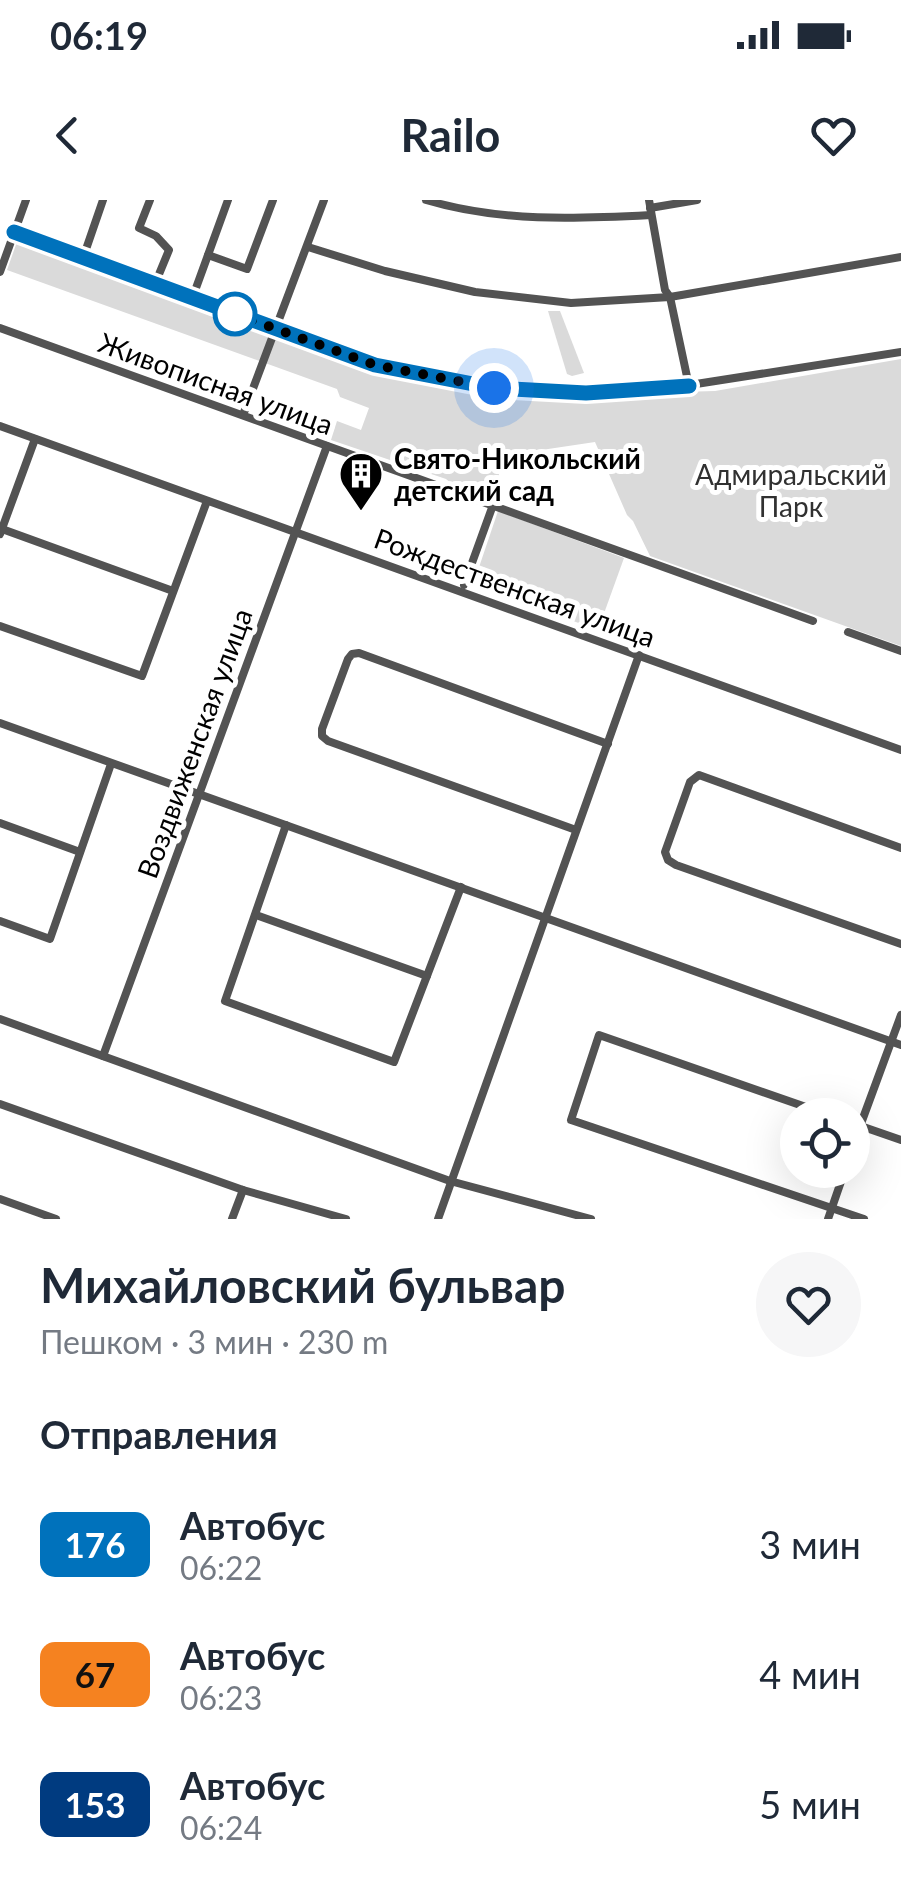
<!DOCTYPE html>
<html lang="ru">
<head>
<meta charset="utf-8">
<style>
  body { margin:0; font-family:Lato,sans-serif; background:#f6f6f7; color:#1f2937; height:100vh; display:flex; flex-direction:column; font-size:38px; white-space:nowrap }
  * { box-sizing:border-box; margin:0 }
  p { font-size:32px; color:#747a83 }
  .icon { flex:none; width:55px; height:55px; fill:none; stroke:currentColor; stroke-width:2; stroke-linecap:round; stroke-linejoin:round }
  .map { position:relative; height:1019px; overflow:hidden }
  .side { display:flex; flex-direction:column; background:#fff; flex:1 }
  .side>* { flex:none }
  .badge { padding:0 20px; border-radius:15px; font-size:35px; line-height:65px }
  .controls { position:absolute; left:780px; top:898px; display:grid; gap:20px }
  .controls a { display:grid; place-items:center; width:90px; height:90px; border-radius:50%; background:#fff; box-shadow:0 10px 40px #0002; font-size:50px }
  .you { position:absolute; width:50px; height:50px; margin:-25px; border:8px solid #fff; border-radius:50%; background:#1a73e8; box-shadow:0 0 0 15px #1a73e833 }
  .map>.badge { position:absolute; translate:-50% -50%; box-shadow:0 0 0 5px #fff }
  h2 { padding:0 40px; font-size:38px; line-height:90px }
  .round { display:grid; place-items:center; flex:none; width:105px; height:105px; border-radius:52px; background:#f6f6f7 }
  .overview { display:flex; align-items:center; justify-content:space-between; height:170px; padding:0 40px }
  h1 { font-size:48px; font-weight:700; line-height:75px }
  ul { padding:0; list-style:none }
  li { display:flex; align-items:center; gap:30px; height:130px; padding:0 40px }
  li div { flex:1 }
  li b { display:block; font-size:38px }
  li em { font-style:normal }
  li .badge { min-width:110px; font-weight:700; text-align:center }
  .status { display:flex; justify-content:space-between; align-items:center; height:70px; padding:0 50px; background:#fff; direction:ltr }
  .status svg { height:28px; fill:currentColor }
  header { display:flex; justify-content:space-between; align-items:center; height:130px; padding:0 40px; background:#fff; font-size:45px; font-weight:700 }
  .map>svg:first-child { display:block }
  .green { fill:#dadada }
  .lines { fill:none; stroke-linecap:round; stroke-linejoin:round }
  .minor { stroke:#535353; stroke-width:8 }
  .line-casing { stroke:#fff; stroke-width:22 }
  .line { stroke:#0072bc; stroke-width:15 }
  .walk { stroke:#000; stroke-width:10; stroke-dasharray:0 18 }
  .stop-dot { fill:#fff; stroke:#0072bc; stroke-width:5 }
  .labels { text-anchor:middle; dominant-baseline:central; stroke-width:10; stroke-linejoin:round; paint-order:stroke }
  .street-label { font-size:28px; fill:#000; stroke:#fff }
  .poi-label { font-size:28px; font-weight:bold; fill:#000; stroke:#fff; text-anchor:start }
  .park-label { font-size:28px; fill:#313131; stroke:#fff }
</style>
</head>
<body>
<div class="status"><b>06:19</b><svg viewBox="0 0 49 12"><path d="M0 12V9h3v3zM5 12V6h3v6zM10 12V3h3v9zM15 12V0h3v12zM26 1h20v11H26zM47 4h2v5h-2z"/></svg></div>
<header><svg class="icon" aria-label="back" viewBox="0 0 24 24"><path d="M15 5l-7 7 7 7"/></svg>Railo<svg class="icon" aria-label="heart" viewBox="0 0 24 24"><path d="M12 20l-8-8c-3-5 5-10 8-4 3-6 11-1 8 4z"/></svg></header>
<div class="map">
<svg width="901" height="1019" viewBox="0 0 901 1019">
  <rect width="100%" height="100%" fill="#fff"/>
  <g class="green">
    <path d="M18 39 372 168 493 190 574 195 715 191 901 159V446L650 356 633 321 627 315 595 242 508 255 488 298 453 285 446 279 331 240 337 221 361 230 369 208 340 197 337 189 7 70Z"/>
    <path d="M548 111H560L584 173 572 176 567 174Z"/>
    <path d="M498 311 624 358 598 430 473 385Z"/>
  </g>
  <g class="lines">
    <g class="minor">
      <path d="M150 0 139 28 156 36 169 50 155 84"/>
      <path d="M426 0C499 22 576 19 651 15"/>
      <path d="M649 0 665 90 670 97 689 186"/>
      <path d="M650 8 697 0"/>
      <path d="M14 32 375 165 494 188 586 193 664 189 901 152"/>
      <path d="M308 47 385 71 475 92 571 103 670 97 901 57"/>
      <path d="M208 55 247 69 273 0"/>
      <path d="M83 58 103 0"/>
      <path d="M0 72 26 0"/>
      <path d="M192 99 228 0"/>
      <path d="M0 128 813 421"/>
      <path d="M243 215 324 0"/>
      <path d="M0 226 901 550"/>
      <path d="M2 329 173 391"/>
      <path d="M0 334 35 239"/>
      <path d="M464 385 493 305"/>
      <path d="M0 426 142 476 207 301"/>
      <path d="M848 432 901 451"/>
      <path d="M0 523 901 845"/>
      <path d="M0 623 80 652"/>
      <path d="M286 625 225 801 394 862 461 687"/>
      <path d="M576 630 328 541 322 536V529L348 459 352 454 359 453 608 544"/>
      <path d="M901 648 699 575 690 582 665 652 668 660 676 665 901 744"/>
      <path d="M256 715 427 776"/>
      <path d="M0 721 50 739 111 564"/>
      <path d="M0 819 450 981 591 1019"/>
      <path d="M103 856 327 246"/>
      <path d="M0 904 243 990 346 1019"/>
      <path d="M829 915 599 835 571 920 864 1019"/>
      <path d="M852 923 901 940"/>
      <path d="M852 948 901 815"/>
      <path d="M0 999 56 1019"/>
      <path d="M232 1019 243 990"/>
      <path d="M438 1019 639 455"/>
      <path d="M828 1019 845 970"/>
    </g>
  </g>
  <g class="lines">
    <defs>
      <path id="line" d="M14 32 375 165 494 188 586 193 689 186"/>
    </defs>
    <use href="#line" class="line-casing"/>
    <use href="#line" class="line"/>
    <path class="walk" d="M235 114 375 165 494 188"/>
  </g>
  <defs>
    <symbol id="building-pin" viewBox="-11 -11 22 30"><path d="M0 17L-7.5 6A9.5 9.5 0 1 1 7.5 6Z" fill="#000" stroke="#fff"/><path d="M-4-6H4V6H1V3H-1V6H-4ZM-2.5-4.3h1.7v1.8h-1.7ZM.8-4.3h1.7v1.8H.8ZM-2.5-1h1.7V.8h-1.7ZM.8-1h1.7V.8H.8Z" fill="#fff"/></symbol>
  </defs>
  <g fill-rule="evenodd">
    <use href="#building-pin" x="336" y="249" width="50" height="68"/>
  </g>
  <circle class="stop-dot" cx="235" cy="114" r="20"/>
  <g class="labels">
    <g class="street-label">
      <text transform="translate(216 183) rotate(20)">Живописная улица</text>
      <text transform="translate(515 387) rotate(20)">Рождественская улица</text>
      <text transform="translate(194 543) rotate(-70)">Воздвиженская улица</text>
    </g>
    <g class="poi-label">
      <text x="394" y="258">Свято-Никольский<tspan x="394" dy="32">детский сад</tspan></text>
    </g>
    <g class="park-label">
      <text x="791" y="274">Адмиральский<tspan x="791" dy="32">Парк</tspan></text>
    </g>
  </g>
</svg>
<div class="controls">
<a><svg class="icon" aria-label="locate" viewBox="0 0 24 24"><circle cx="12" cy="12" r="6"/><path d="M12 2v4M12 18v4M2 12h4M18 12h4"/></svg></a>
</div>
<div class="you" style="left:494px;top:188px"></div>
</div>
<section class="side">
<div class="overview"><div><h1>Михайловский бульвар</h1><p>Пешком · 3 мин · 230 m</p></div><a class="round"><svg class="icon" aria-label="heart" viewBox="0 0 24 24"><path d="M12 20l-8-8c-3-5 5-10 8-4 3-6 11-1 8 4z"/></svg></a></div>
<h2>Отправления</h2>
<ul>
<li><span class="badge" style="background:#0072bc;color:#fff">176</span><div><b>Автобус</b><p>06:22</p></div><em>3 мин</em></li>
<li><span class="badge" style="background:#f58220;color:#111">67</span><div><b>Автобус</b><p>06:23</p></div><em>4 мин</em></li>
<li><span class="badge" style="background:#003b80;color:#fff">153</span><div><b>Автобус</b><p>06:24</p></div><em>5 мин</em></li>
</ul>
</section>
</body>
</html>
